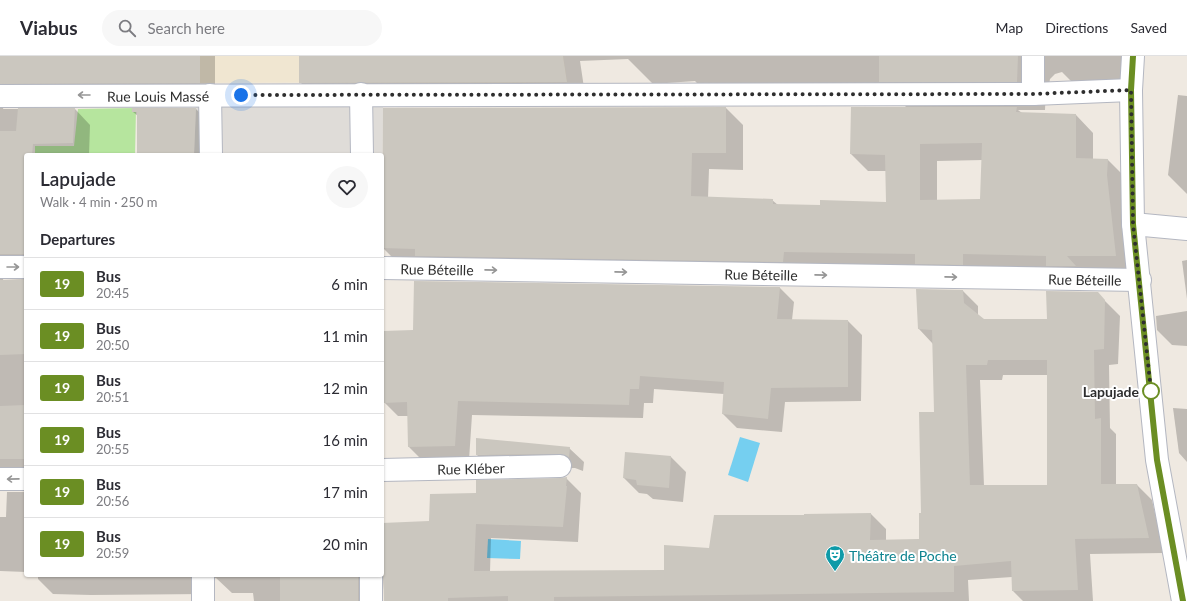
<!DOCTYPE html>
<html lang="en">
<head>
<meta charset="utf-8">
<style>
  body { margin:0; font-family:Lato,sans-serif; background:#f7f7f7; color:#2b2b33; height:100vh; display:flex; flex-direction:column; font-size:15px; white-space:nowrap }
  * { box-sizing:border-box; margin:0 }
  p { font-size:13px; color:#7c7c81 }
  .icon { flex:none; width:22px; height:22px; fill:none; stroke:currentColor; stroke-width:2; stroke-linecap:round; stroke-linejoin:round }
  .map { position:relative; flex:1; overflow:hidden }
  .drawer { position:absolute; left:24px; top:97px; width:360px; height:424px; display:flex; flex-direction:column; background:#fff; border-radius:4px; box-shadow:0 1px 3px #0004 }
  .drawer>* { flex:none }
  .badge { padding:0 8px; border-radius:3px; font-size:14px; line-height:26px }
  .you { position:absolute; width:20px; height:20px; margin:-10px; border:3px solid #fff; border-radius:50%; background:#1a73e8; box-shadow:0 0 0 6px #1a73e833 }
  .map>.badge { position:absolute; translate:-50% -50%; box-shadow:0 0 0 2px #fff }
  h2 { padding:0 16px; font-size:15px; line-height:36px }
  .round { display:grid; place-items:center; flex:none; width:42px; height:42px; border-radius:21px; background:#f7f7f7 }
  .headline { display:flex; align-items:center; justify-content:space-between; height:68px; padding:0 16px }
  h1 { font-size:19px; font-weight:600; line-height:30px }
  ul { padding:0; list-style:none }
  li { display:flex; align-items:center; gap:12px; height:52px; padding:0 16px; border-top:1px solid #e1e1e2 }
  li div { flex:1 }
  li b { display:block; font-size:15px }
  li em { font-style:normal }
  li .badge { min-width:44px; font-weight:700; text-align:center }
  header { display:flex; align-items:center; gap:24px; box-sizing:border-box; height:56px; padding:0 20px; background:#fff; border-bottom:1px solid #e1e1e2 }
  header strong { font-size:19px }
  nav { display:flex; gap:22px; margin-inline-start:auto; font-size:14px }
  .search { width:280px; height:36px; background:#f7f7f7; display:flex; align-items:center; gap:10px; box-sizing:border-box; padding:0 14px; border-radius:22px; color:#7c7c81; font-size:15px }
  .map>svg:first-child { display:block }
  .education { fill:#f0e6d1 }
  .green { fill:#b6e59e }
  .plaza { fill:#dfdcd8 }
  .water { fill:#75cff0 }
  .shadow { fill:#0003; fill-rule:evenodd }
  .building { fill:#cbc7bf; fill-rule:evenodd }
  .lines { fill:none; stroke-linecap:round; stroke-linejoin:round }
  .minor-casing { stroke:#b4b7c1; stroke-width:24 }
  .minor { stroke:#fff; stroke-width:22 }
  .oneway { stroke:#969696 }
  .line-casing { stroke:#fff; stroke-width:9 }
  .line { stroke:#6b8e23; stroke-width:6 }
  .walk { stroke:#2e2e2e; stroke-width:4; stroke-dasharray:0 7.2 }
  .stop-dot { fill:#fff; stroke:#6b8e23; stroke-width:2 }
  .labels { text-anchor:middle; dominant-baseline:central; stroke-width:4; stroke-linejoin:round; paint-order:stroke }
  .street-label { font-size:14px; fill:#2e2e2e; stroke:#fff }
  .stop-label { font-size:14px; font-weight:bold; fill:#2e2e2e; stroke:#fff; text-anchor:end }
  .culture-label { font-size:14px; fill:#0d838f; stroke:#fff; text-anchor:start }
</style>
</head>
<body>
<header>
<strong>Viabus</strong>
<div class="search"><svg class="icon" aria-label="search" viewBox="0 0 24 24"><circle cx="10" cy="10" r="6"/><path d="M15 15l6 6"/></svg>Search here</div>
<nav><a>Map</a><a>Directions</a><a>Saved</a></nav>
</header>
<div class="map">
<svg width="1187" height="545" viewBox="0 0 1187 545">
  <rect width="100%" height="100%" fill="#efe9e1"/>
  <path class="education" d="M146 0H563L567 26 146 27Z"/>
  <path class="green" d="M136 52 135 99H35V90H74L78 53Z"/>
  <path class="plaza" d="M196 50H383L382 192V99H194Z"/>
  <g class="water">
    <path d="M740 381 760 387 748 426 728 419Z"/>
    <path d="M488 483 521 485 520 503 487 502Z"/>
  </g>
  <g class="shadow">
    <path d="M0 0H215V42L4 49 3 53H75L90 69 89 99H26V214L4 220 3 224 26 223V425L0 419Z"/>
    <path d="M300 0H1121V29H1075L1062 16 1055 18 1050 23 1049 29H1046L1045 54H1018L1022 57 1076 59 1093 77V104H1108L1125 121 1132 217 400 209 383 192 726 52 743 69V114L709 113 708 142 772 144 778 149 821 150 887 147V115H868L851 98 907 52 886 31 700 30 695 25 653 28 628 3 580 5 586 45 320 46 300 26ZM983 104 981 144 937 145V105Z"/>
    <path d="M1178 39 1187 40V138L1168 119Z"/>
    <path d="M196 53 211 68 209 99H138V60L133 56Z"/>
    <path d="M1187 204V243L1182 205Z"/>
    <path d="M415 226 780 232 794 246 792 264 848 265 862 279 861 345 785 346 782 376 737 372 723 358 724 338 654 333 653 347H644L643 362 472 359 469 404 423 405 409 391 408 360H398L384 346V313H382V276L414 275Z"/>
    <path d="M963 235 978 250V260L984 264H1048L1097 237 1120 260 1118 308 1109 309 1110 372 1116 378V429H1137L1152 444 1164 497 1090 498 1093 545H1023L1013 535 1012 521 968 524 969 545H385L383 522 380 523 374 545H254L253 537H232L216 522 212 523 205 538 91 539 53 538 38 523V519H382V468L430 466 477 438 566 422 581 437 578 486 491 482 490 516 665 515 710 493 805 460 871 458 886 473V484H920L935 357 933 288 919 273ZM1003 319H1048V430H984L980 324H1002Z"/>
    <path d="M1187 255V290L1172 289 1157 274 1156 260Z"/>
    <path d="M1173 352 1187 353V406L1179 397Z"/>
    <path d="M569 392 584 406 583 415 575 412 492 414 477 399Z"/>
    <path d="M626 397 671 401 686 416 683 446 653 443 647 438 639 437 624 422Z"/>
    <path d="M7 436H26V516L0 515V461H6Z"/>
  </g>
  <g class="building">
    <path d="M0 0H200V27L0 28Z"/>
    <path d="M299 0H563L567 26 299 27Z"/>
    <path d="M879 0H1018L1017 26H879Z"/>
    <path d="M726 51V97H692L691 140 773 143V148L820 149V144L886 146 885 99 850 98 851 51H1017L1016 56 1076 58V102L1108 103 1107 119 1116 200H1067L1076 210H1046V200L963 198V209L915 208V198L784 196 783 206 415 200V193L382 192 383 52ZM982 87 980 143 920 144V88Z"/>
    <path d="M18 52H75L73 87 33 88 32 99H26V198H0V75H16Z"/>
    <path d="M132 52H196L194 99H137V56H132Z"/>
    <path d="M0 224H26V298L0 299Z"/>
    <path d="M414 225 780 231 777 263 848 264V331L771 332 768 363 722 358 724 326 640 320 639 333H630L629 349 458 345 455 390 408 391 407 346 383 347V275L413 274Z"/>
    <path d="M916 233 963 234 964 247 984 263H1047L1046 235 1098 236 1105 244 1104 293 1094 294 1095 363 1101 362V428H1137L1149 482 1075 483 1078 534 1012 535 1011 505 954 510V536L554 541V545H508V540L448 542V545H384L382 467 429 465 430 438 476 437V424L560 422 567 421 566 430H567L563 471 476 468 474 515 664 514V489L709 492 714 459H804V458L871 457 870 484 919 483V457H921L919 356H934L932 274 918 273ZM988 304H1047V429H970L966 309H987Z"/>
    <path d="M26 349V403H0V350Z"/>
    <path d="M476 382 570 391 569 401 560 398 476 399Z"/>
    <path d="M625 396 671 400 669 432 637 429 636 424 623 422Z"/>
    <rect x="280" y="519" width="78" height="26"/>
  </g>
  <g class="lines">
    <defs>
      <g id="minor">
        <path d="M1133 0 1131 34 1133 168 1157 404 1183 545"/>
        <path d="M361 38 362 99"/>
        <path d="M1033 38V0"/>
        <path d="M210 39 211 99"/>
        <path id="s1" d="M0 40 1033 38 1131 34"/>
        <path d="M1133 168 1187 173"/>
        <path d="M0 211H26"/>
        <path id="s2" d="M382 212 1140 224"/>
        <path id="s3" d="M382 414 560 410"/>
        <path d="M0 423H26"/>
        <path d="M203 545V519"/>
        <path d="M371 545V519"/>
      </g>
    </defs>
    <use href="#minor" class="minor-casing"/>
    <use href="#minor" class="minor"/>
  </g>
  <defs><path id="oneway-shaft" d="M-6 0H5M1.5-3L5.5 0L1.5 3" fill="none" stroke-width="1.6" stroke-linecap="round" stroke-linejoin="round"/></defs>
  <g class="oneway">
    <use href="#oneway-shaft" transform="translate(84 39) rotate(180)"/>
    <use href="#oneway-shaft" transform="translate(13 211)"/>
    <use href="#oneway-shaft" transform="translate(491 214) rotate(1)"/>
    <use href="#oneway-shaft" transform="translate(621 216) rotate(1)"/>
    <use href="#oneway-shaft" transform="translate(821 219) rotate(1)"/>
    <use href="#oneway-shaft" transform="translate(951 221) rotate(1)"/>
    <use href="#oneway-shaft" transform="translate(13 423) rotate(179)"/>
  </g>
  <g class="lines">
    <defs>
      <path id="line" d="M1133 0 1131 34 1133 168 1157 404 1183 545"/>
    </defs>
    <use href="#line" class="line-casing"/>
    <use href="#line" class="line"/>
    <path class="walk" d="M241 39 1033 38 1131 34 1133 168 1151 335"/>
  </g>
  <defs>
    <symbol id="theatre-pin" viewBox="-11 -11 22 30"><path d="M0 17L-7.5 6A9.5 9.5 0 1 1 7.5 6Z" fill="#0f9aa8" stroke="#fff"/><path d="M-5-5.5Q0-4 5-5.5V0Q5 5 0 6Q-5 5-5 0ZM-3.3-2.5H-1v1.5H-3.3ZM1-2.5H3.3v1.5H1ZM-2.8 1Q0 5.5 2.8 1Z" fill="#fff"/></symbol>
  </defs>
  <g fill-rule="evenodd">
    <use href="#theatre-pin" x="824" y="488" width="22" height="30"/>
  </g>
  <circle class="stop-dot" cx="1151" cy="335" r="8"/>
  <g class="labels">
    <g class="street-label">
      <text stroke="none"><textPath href="#s1" startOffset="158">Rue Louis Massé</textPath></text>
      <text stroke="none"><textPath href="#s2" startOffset="55">Rue Béteille</textPath></text>
      <text stroke="none"><textPath href="#s2" startOffset="379">Rue Béteille</textPath></text>
      <text stroke="none"><textPath href="#s2" startOffset="703">Rue Béteille</textPath></text>
      <text stroke="none"><textPath href="#s3" startOffset="89">Rue Kléber</textPath></text>
    </g>
    <g class="stop-label">
      <text x="1139" y="335">Lapujade</text>
    </g>
    <g class="culture-label">
      <text x="849" y="499">Théâtre de Poche</text>
    </g>
  </g>
</svg>
<div class="you" style="left:241px;top:39px"></div>
<section class="drawer">
<div class="headline"><div><h1>Lapujade</h1><p>Walk · 4 min · 250 m</p></div><a class="round"><svg class="icon" aria-label="heart" viewBox="0 0 24 24"><path d="M12 20l-8-8c-3-5 5-10 8-4 3-6 11-1 8 4z"/></svg></a></div>
<h2>Departures</h2>
<ul>
<li><span class="badge" style="background:#6b8e23;color:#fff">19</span><div><b>Bus</b><p>20:45</p></div><em>6 min</em></li>
<li><span class="badge" style="background:#6b8e23;color:#fff">19</span><div><b>Bus</b><p>20:50</p></div><em>11 min</em></li>
<li><span class="badge" style="background:#6b8e23;color:#fff">19</span><div><b>Bus</b><p>20:51</p></div><em>12 min</em></li>
<li><span class="badge" style="background:#6b8e23;color:#fff">19</span><div><b>Bus</b><p>20:55</p></div><em>16 min</em></li>
<li><span class="badge" style="background:#6b8e23;color:#fff">19</span><div><b>Bus</b><p>20:56</p></div><em>17 min</em></li>
<li><span class="badge" style="background:#6b8e23;color:#fff">19</span><div><b>Bus</b><p>20:59</p></div><em>20 min</em></li>
</ul>
</section>
</div>
</body>
</html>
